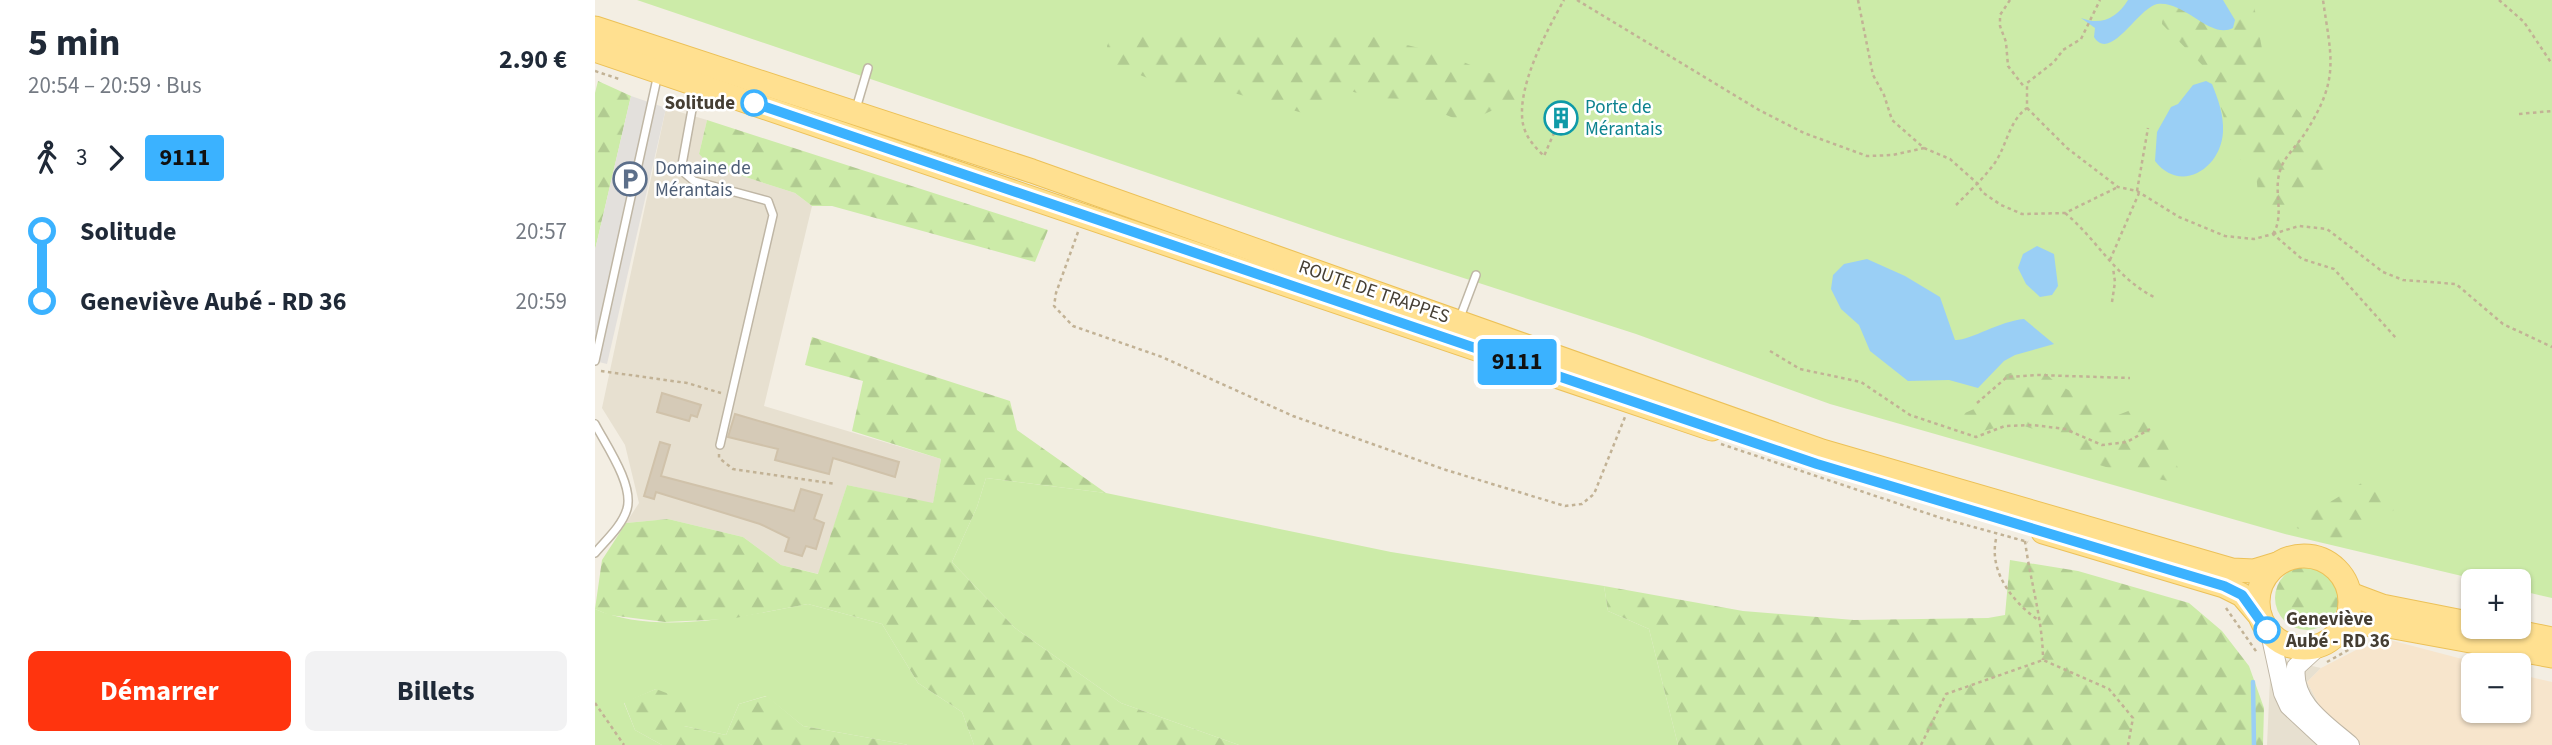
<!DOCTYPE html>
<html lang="fr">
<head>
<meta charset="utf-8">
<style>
  body { margin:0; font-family:"Source Sans 3",sans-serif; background:#f2f2f3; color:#1f2937; height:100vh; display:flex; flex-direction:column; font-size:26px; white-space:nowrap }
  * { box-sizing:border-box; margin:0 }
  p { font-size:23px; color:#747a83 }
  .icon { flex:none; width:38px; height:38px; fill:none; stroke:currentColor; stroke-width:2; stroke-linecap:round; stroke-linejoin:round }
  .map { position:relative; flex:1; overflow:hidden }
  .details { display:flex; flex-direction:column; background:#fff; width:595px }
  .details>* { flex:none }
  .badge { padding:0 14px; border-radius:5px; font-size:24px; line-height:46px }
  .buttons { position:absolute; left:1866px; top:569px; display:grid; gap:14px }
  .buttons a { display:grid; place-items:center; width:70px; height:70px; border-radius:10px; background:#fff; box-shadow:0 2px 5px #0004; font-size:35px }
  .map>.badge { position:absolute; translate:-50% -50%; box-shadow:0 0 0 4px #fff }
  .legs { display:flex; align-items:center; gap:10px; height:77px; padding:0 28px; font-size:23px }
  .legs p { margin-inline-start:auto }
  .headline { display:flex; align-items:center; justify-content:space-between; height:119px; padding:0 28px }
  h1 { font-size:38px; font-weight:700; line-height:52px }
  .primary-button { display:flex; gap:14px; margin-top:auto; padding:14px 28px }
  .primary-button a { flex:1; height:80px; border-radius:10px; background:#ff340e; color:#fff; font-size:28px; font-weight:700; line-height:80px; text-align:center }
  .primary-button a+a { background:#f2f2f3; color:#1f2937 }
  ul { padding:0 28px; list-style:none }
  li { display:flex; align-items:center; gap:24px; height:70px; font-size:26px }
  li i { display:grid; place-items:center; width:10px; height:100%; margin:0 9px; background:currentColor }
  li i::after { content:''; width:18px; height:18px; margin:-9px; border:5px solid; border-radius:50%; background:#fff }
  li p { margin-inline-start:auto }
  li:first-child i { background:linear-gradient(#0000 50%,currentColor 0) }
  li:last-child i { background:linear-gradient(currentColor 50%,#0000 0) }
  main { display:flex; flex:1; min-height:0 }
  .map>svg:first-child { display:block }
  .residential { fill:#e7e0d0 }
  .commercial { fill:#f7e5cc }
  .grass { fill:#cceba8 }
  .forest { fill:url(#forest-firs) }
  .parking { fill:#e3e0dc }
  .water { fill:#9acff5 }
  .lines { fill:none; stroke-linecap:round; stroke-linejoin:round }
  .stream { stroke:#9acff5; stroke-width:4.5 }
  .building { fill:#d5cab7; stroke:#d0c2aa; stroke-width:2 }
  .service-casing { stroke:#bfb6a5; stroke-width:10 }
  .tertiary-casing { stroke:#bfb6a5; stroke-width:20 }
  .primary-casing { stroke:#ecc158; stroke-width:25 }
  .path { stroke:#c2b295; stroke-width:2.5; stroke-dasharray:3.5 3.5; stroke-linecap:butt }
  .service { stroke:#fff; stroke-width:7 }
  .tertiary { stroke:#fff; stroke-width:18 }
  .primary { stroke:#ffe090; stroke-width:23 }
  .line-1-casing { stroke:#fff; stroke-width:16 }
  .line-1 { stroke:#3bb2ff; stroke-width:10 }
  .stop-1-dot { fill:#fff; stroke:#3bb2ff; stroke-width:3.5 }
  .labels { text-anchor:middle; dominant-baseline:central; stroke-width:5; stroke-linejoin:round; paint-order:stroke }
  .stop-label { font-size:19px; font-weight:bold; fill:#453e33; stroke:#fff; text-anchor:end }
  .culture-label { font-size:19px; fill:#0d838f; stroke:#fff; text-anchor:start }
  .service-label { font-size:19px; fill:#4e5e75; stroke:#fff; text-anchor:start }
  .street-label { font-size:19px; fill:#453e33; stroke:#fff }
</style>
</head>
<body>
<main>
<section class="details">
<div class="headline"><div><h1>5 min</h1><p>20:54 – 20:59 · Bus</p></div><b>2.90 €</b></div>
<div class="legs"><svg class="icon" aria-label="walk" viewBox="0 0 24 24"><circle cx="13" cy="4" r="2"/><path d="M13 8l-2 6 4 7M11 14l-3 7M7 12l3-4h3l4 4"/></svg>3<svg class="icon" aria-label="forward" viewBox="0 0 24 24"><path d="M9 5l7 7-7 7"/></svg><b class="badge" style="background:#3bb2ff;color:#111">9111</b></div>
<ul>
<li><i style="color:#3bb2ff"></i><b>Solitude</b><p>20:57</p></li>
<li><i style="color:#3bb2ff"></i><b>Geneviève Aubé - RD 36</b><p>20:59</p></li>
</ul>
<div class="primary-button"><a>Démarrer</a><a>Billets</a></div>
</section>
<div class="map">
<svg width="1957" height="745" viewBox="0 0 1957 745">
  <defs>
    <pattern id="forest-firs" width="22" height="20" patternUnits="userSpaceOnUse" patternTransform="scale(1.75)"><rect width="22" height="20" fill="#cceba8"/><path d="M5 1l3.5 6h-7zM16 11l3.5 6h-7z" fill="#b1cb91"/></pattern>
  </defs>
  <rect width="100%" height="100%" fill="#f3eee3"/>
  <g class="residential">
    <path d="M71 108 112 120 104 154 116 166 200 193 217 206 169 406 346 459 338 504 252 485 224 574 186 565 148 537 73 519 31 523 44 503 30 445 7 408Z"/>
    <path d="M1676 657 1726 668 1712 682 1729 714 1766 745H1672Z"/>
  </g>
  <path class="commercial" d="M1795 640 1890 665H1878V710H1923V674L1957 682V745H1766L1729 714 1712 682 1726 668 1763 649Z"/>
  <g class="grass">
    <path d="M42 0H1957V598L1923 590V581H1888L1690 534 1235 404 1041 334 739 236Z"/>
    <path d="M391 478 511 493 796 552 1009 586 1013 611 1054 629 1083 745H644L526 703 420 628 357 562 382 507Z"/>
    <path d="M213 604 287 624 323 683 367 712 379 745H314L208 726 171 696 144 704 131 735 89 726 61 689 29 703 40 730 67 745H0V609C61 636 149 616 213 604Z"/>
  </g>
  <g class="forest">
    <path d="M1628 0H1658L1670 65 1685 90 1705 113 1716 138 1734 164 1714 195 1690 225C1663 206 1663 201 1661 169L1640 156 1616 74 1567 24 1568 10 1575 4 1587 7 1619 28 1637 10Z"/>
    <path d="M588 31 662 36 780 37 852 55 920 84 922 99 870 123 814 99 781 98 755 91 711 114 622 88 582 90 545 75 516 68 512 46 518 32Z"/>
    <path d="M3 81 36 96 0 250V93Z"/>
    <path d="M112 120 453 230 440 262 237 206H217L200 193 116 166 104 154Z"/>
    <path d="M217 337 415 401 422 430 511 493 391 478 382 507 357 562 420 628 526 703 644 745H379L367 712 323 683 287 624 213 604 135 619 70 622 14 615 0 609 7 560 31 523 73 519 148 537 186 565 223 574 252 485 338 503 346 459 257 431 268 381 210 365Z"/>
    <path d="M1440 364 1460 382 1518 417 1551 404 1587 476 1579 482 1530 473 1495 462 1465 438 1420 423 1388 431H1370L1356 419 1402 399 1410 375Z"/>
    <path d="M1785 472 1799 510 1755 540 1734 538 1695 526Z"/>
    <path d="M1415 560 1483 571 1594 603 1627 631 1654 666 1669 708 1668 745H1083L1054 629 1013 611 1009 586 1148 611 1259 620 1393 618 1410 615Z"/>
    <circle cx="1712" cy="598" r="32"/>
    <path d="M61 689 92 701 89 726 131 735 144 704 172 696 208 726 314 745H67L40 730 29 702Z"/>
  </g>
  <path class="parking" d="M36 96 71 108 12 364 0 361V250Z"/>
  <g class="water">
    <path d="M1533 0H1628L1640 20 1638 28C1615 40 1590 0 1562 4 1543 8 1515 63 1499 37L1500 28 1486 18C1506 26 1522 18 1533 0Z"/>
    <path d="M1611 81 1617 84C1623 99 1629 115 1628 132 1626 169 1585 194 1560 161L1562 132 1576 107 1583 104 1598 85Z"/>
    <path d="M1442 246 1459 254 1463 286 1457 295 1445 297 1431 284 1423 268 1428 254Z"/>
    <path d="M1272 259 1310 276 1345 297 1360 340C1374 341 1405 321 1429 319L1459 344 1420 355 1409 361 1383 388 1354 380 1313 381 1275 351 1264 325 1246 309 1236 289 1238 275 1249 264Z"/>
  </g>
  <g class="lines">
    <path class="stream" d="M1658 682 1659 745"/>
  </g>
  <g class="building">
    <path d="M961 106 979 114 971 131 953 122Z"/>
    <path d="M67 393 106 405 102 417 96 415 94 421 62 412Z"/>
    <path d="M140 414 304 462 300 477 238 458 234 474 180 460 183 449 133 437Z"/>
    <path d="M65 442 75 445 66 476 199 511 206 489 227 495 219 519 229 523 221 549 211 546 207 556 190 551 194 538 165 524 61 492 59 499 49 496Z"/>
  </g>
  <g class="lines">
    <defs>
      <g id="service">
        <path d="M106 88 98 104 86 170 99 181 173 201 178 215 125 445"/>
        <path d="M260 112 273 68"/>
        <path d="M864 320 881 275"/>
        <path d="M0 361 63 74"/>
        <path d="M0 424C11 445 39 485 32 509 27 526 11 540 0 553"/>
      </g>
      <g id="tertiary">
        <path d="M1675 633 1688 693 1694 706 1736 745"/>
        <path d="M1725 645 1701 667C1696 703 1732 725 1755 745"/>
      </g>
      <g id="primary">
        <path d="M0 28 437 171 1227 451 1637 570 1659 571 1682 564"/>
        <path d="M0 50 1117 429"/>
        <path d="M1448 532 1629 586 1647 595 1665 616"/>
        <circle cx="1709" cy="602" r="46"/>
        <path d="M1755 594 1787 606 1878 624"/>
        <path d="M1893 626 1957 639"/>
        <path d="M1746 629 1770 624 1788 625 1957 656"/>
      </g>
    </defs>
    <use href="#service" class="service-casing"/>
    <use href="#tertiary" class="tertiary-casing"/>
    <use href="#primary" class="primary-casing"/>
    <g class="path">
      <path d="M982 0 1164 110 1209 133 1272 156 1298 155 1329 148"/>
      <path d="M1263 0 1278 75 1289 95 1297 120 1329 148 1355 159 1383 184 1387 192 1406 205 1427 214 1470 213 1523 187"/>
      <path d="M1415 0 1405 15V26L1411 42 1413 66 1430 88"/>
      <path d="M1904 0 1929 22 1957 64"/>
      <path d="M0 71 24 79"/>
      <path d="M1432 108 1472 148 1523 187 1542 191 1584 217 1630 236 1659 239 1678 234 1707 259 1739 269 1801 338"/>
      <path d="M1924 114 1957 111"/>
      <path d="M962 126 949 156C940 147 931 138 928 124 921 88 951 32 969 0"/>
      <path d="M1542 191 1553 128"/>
      <path d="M1361 205C1374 192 1388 179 1399 164 1412 146 1413 122 1432 108V83L1459 62 1468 50 1486 39 1505 0"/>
      <path d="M1470 213C1503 240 1521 279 1561 298"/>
      <path d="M483 232 461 293 459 306 478 326 567 357 698 416 851 470 970 506 987 504 999 494 1030 417"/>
      <path d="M1678 234 1704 226 1732 229 1788 272 1808 280 1861 284 1908 324 1957 347"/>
      <path d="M1678 234C1690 215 1678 192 1685 171 1689 156 1704 144 1712 130 1745 78 1736 57 1728 0"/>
      <path d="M1515 260 1544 193"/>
      <path d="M1517 302 1520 282 1518 268"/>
      <path d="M1175 351 1205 369 1266 382 1315 415 1381 437 1410 426 1438 425 1470 429 1507 445 1532 442 1555 429"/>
      <path d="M6 371 92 383 126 393"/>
      <path d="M1382 403 1412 377 1442 375 1535 378"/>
      <path d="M1126 444 1346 518 1433 542"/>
      <path d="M124 454V458L138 469 241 484"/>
      <path d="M1401 539C1394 572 1417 601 1443 620"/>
      <path d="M1430 541C1435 580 1448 621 1448 660"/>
      <path d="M1631 608 1663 654"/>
      <path d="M1732 662 1760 646"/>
      <path d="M0 703 29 745"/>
      <path d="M1326 745 1351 694 1448 660 1514 689 1538 718 1533 745"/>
    </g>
    <use href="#service" class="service"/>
    <use href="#tertiary" class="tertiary"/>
    <use href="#primary" class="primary"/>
  </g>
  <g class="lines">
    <defs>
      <path id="line-1" d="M159 103 1222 464 1629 586 1647 595 1672 630"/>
    </defs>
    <use href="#line-1" class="line-1-casing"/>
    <use href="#line-1" class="line-1"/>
  </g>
  <defs>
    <symbol id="building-ring" viewBox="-11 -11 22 22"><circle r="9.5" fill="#fff" stroke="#0f9aa8" stroke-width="1.5"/><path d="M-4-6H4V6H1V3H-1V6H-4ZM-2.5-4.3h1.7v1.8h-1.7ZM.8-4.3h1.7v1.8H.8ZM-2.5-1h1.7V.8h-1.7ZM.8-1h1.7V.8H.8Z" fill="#0f9aa8"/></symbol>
    <symbol id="parking-ring" viewBox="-11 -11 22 22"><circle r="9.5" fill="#fff" stroke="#5c6f8a" stroke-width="1.5"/><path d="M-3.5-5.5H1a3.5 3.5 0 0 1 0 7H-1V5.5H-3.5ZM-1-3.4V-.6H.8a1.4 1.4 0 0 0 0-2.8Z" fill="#5c6f8a"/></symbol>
  </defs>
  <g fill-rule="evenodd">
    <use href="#building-ring" x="947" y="99" width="38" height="38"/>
    <use href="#parking-ring" x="16" y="160" width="38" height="38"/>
  </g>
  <g class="stop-1-dot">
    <circle cx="159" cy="103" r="12"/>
    <circle cx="1672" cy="630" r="12"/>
  </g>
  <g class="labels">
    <g class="stop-label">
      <text x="140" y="103">Solitude</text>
      <text x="1691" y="619" text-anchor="start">Geneviève<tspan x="1691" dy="22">Aubé - RD 36</tspan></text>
    </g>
    <g class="culture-label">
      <text x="990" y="107">Porte de<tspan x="990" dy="22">Mérantais</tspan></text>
    </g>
    <g class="service-label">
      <text x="60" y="168">Domaine de<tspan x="60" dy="22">Mérantais</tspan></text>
    </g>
    <g class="street-label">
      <text transform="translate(779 292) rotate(19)">ROUTE DE TRAPPES</text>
    </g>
  </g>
</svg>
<div class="buttons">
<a>+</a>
<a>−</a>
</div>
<b class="badge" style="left:922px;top:362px;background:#3bb2ff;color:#111">9111</b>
</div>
</main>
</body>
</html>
